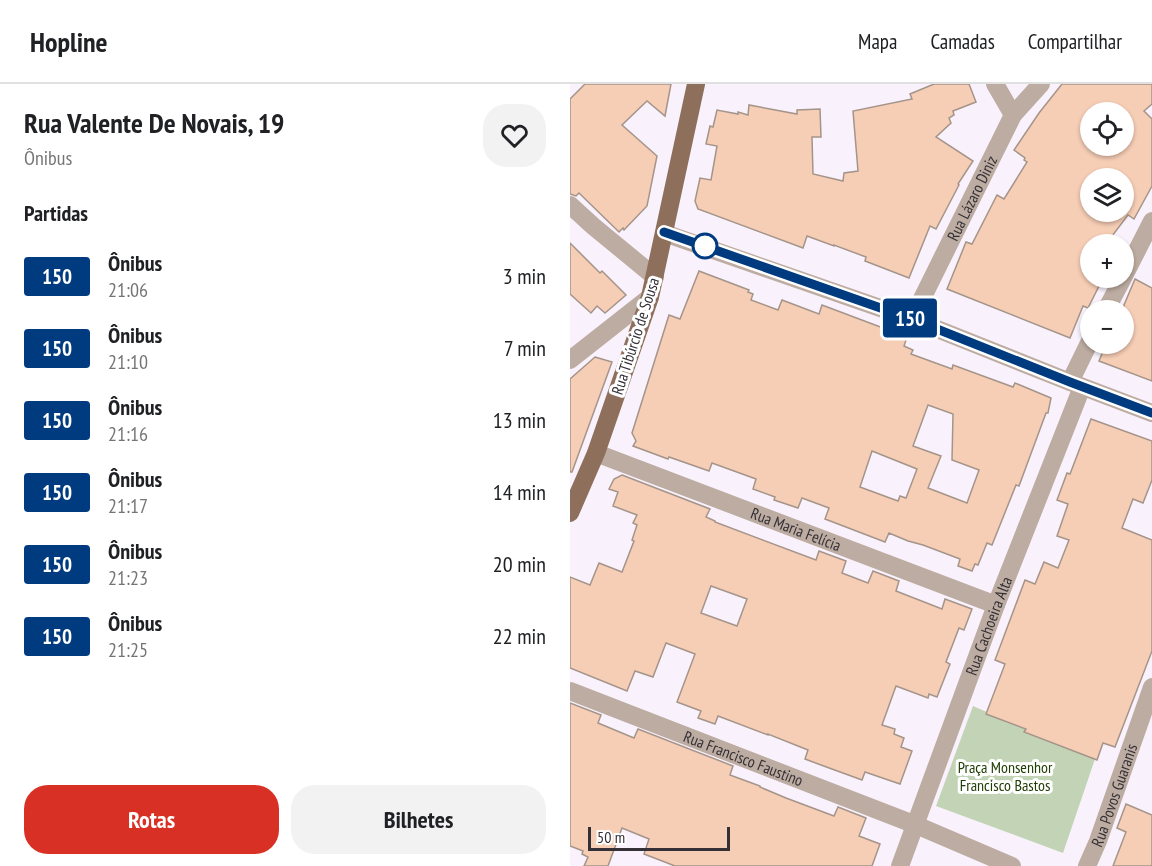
<!DOCTYPE html>
<html lang="pt">
<head>
<meta charset="utf-8">
<style>
  body { margin:0; font-family:"PT Sans Narrow",sans-serif; background:#f2f2f2; color:#202124; height:100vh; display:flex; flex-direction:column; font-size:22px; white-space:nowrap }
  * { box-sizing:border-box; margin:0 }
  p { font-size:20px; color:#757577 }
  .icon { flex:none; width:33px; height:33px; fill:none; stroke:currentColor; stroke-width:2; stroke-linecap:round; stroke-linejoin:round }
  .map { position:relative; flex:1; overflow:hidden }
  .drawer { display:flex; flex-direction:column; background:#fff; width:570px }
  .drawer>* { flex:none }
  .badge { padding:0 12px; border-radius:4px; font-size:21px; line-height:39px }
  .tools { position:absolute; left:510px; top:18px; display:grid; gap:12px }
  .tools a { display:grid; place-items:center; width:54px; height:54px; border-radius:50%; background:#fff; box-shadow:0 2px 4px #0004; font-size:30px }
  .scale { position:absolute; left:18px; bottom:15px; width:142px; box-sizing:border-box; padding-left:6px; border:3px solid #343036; border-top:0; font-size:16px; line-height:21px; white-space:nowrap; color:#343036; -webkit-text-stroke:4px #fff; paint-order:stroke }
  .map>.badge { position:absolute; translate:-50% -50%; box-shadow:0 0 0 3px #fff }
  h2 { padding:0 24px; font-size:22px; line-height:54px }
  .round { display:grid; place-items:center; flex:none; width:63px; height:63px; border-radius:24px; background:#f2f2f2 }
  .summary { display:flex; align-items:center; justify-content:space-between; height:102px; padding:0 24px }
  h1 { font-size:28px; font-weight:700; line-height:45px }
  .cta { display:flex; gap:12px; margin-top:auto; padding:12px 24px }
  .cta a { flex:1; height:69px; border-radius:24px; background:#d93025; color:#fff; font-size:24px; font-weight:700; line-height:69px; text-align:center }
  .cta a+a { background:#f2f2f2; color:#202124 }
  ul { padding:0; list-style:none }
  li { display:flex; align-items:center; gap:18px; height:72px; padding:0 24px }
  li div { flex:1 }
  li b { display:block; font-size:22px }
  li em { font-style:normal }
  li .badge { min-width:66px; font-weight:700; text-align:center }
  header { display:flex; align-items:center; gap:36px; box-sizing:border-box; height:84px; padding:0 30px; background:#fff; border-bottom:2px solid #e0e0e0 }
  header strong { font-size:28px }
  nav { display:flex; gap:33px; margin-inline-start:auto; font-size:21px }
  main { display:flex; flex:1; min-height:0 }
  .map>svg:first-child { display:block }
  .green { fill:#c2d4b5 }
  .building { fill:#f6cdb5; stroke:#a59489; stroke-width:1.5; fill-rule:evenodd }
  .lines { fill:none; stroke-linecap:round; stroke-linejoin:round }
  .minor { stroke:#bdaca1; stroke-width:18 }
  .major { stroke:#8d6f5b; stroke-width:18 }
  .line-casing { stroke:#fff; stroke-width:14 }
  .line { stroke:#003b80; stroke-width:9 }
  .stop-dot { fill:#fff; stroke:#003b80; stroke-width:3 }
  .labels { text-anchor:middle; dominant-baseline:central; stroke-width:6; stroke-linejoin:round; paint-order:stroke }
  .street-label { font-size:16px; fill:#343036; stroke:#fff }
  .park-label { font-size:16px; fill:#223e05; stroke:#fff }
</style>
</head>
<body>
<header>
<strong>Hopline</strong>
<nav><a>Mapa</a><a>Camadas</a><a>Compartilhar</a></nav>
</header>
<main>
<section class="drawer">
<div class="summary"><div><h1>Rua Valente De Novais, 19</h1><p>Ônibus</p></div><a class="round"><svg class="icon" aria-label="heart" viewBox="0 0 24 24"><path d="M12 20l-8-8c-3-5 5-10 8-4 3-6 11-1 8 4z"/></svg></a></div>
<h2>Partidas</h2>
<ul>
<li><span class="badge" style="background:#003b80;color:#fff">150</span><div><b>Ônibus</b><p>21:06</p></div><em>3 min</em></li>
<li><span class="badge" style="background:#003b80;color:#fff">150</span><div><b>Ônibus</b><p>21:10</p></div><em>7 min</em></li>
<li><span class="badge" style="background:#003b80;color:#fff">150</span><div><b>Ônibus</b><p>21:16</p></div><em>13 min</em></li>
<li><span class="badge" style="background:#003b80;color:#fff">150</span><div><b>Ônibus</b><p>21:17</p></div><em>14 min</em></li>
<li><span class="badge" style="background:#003b80;color:#fff">150</span><div><b>Ônibus</b><p>21:23</p></div><em>20 min</em></li>
<li><span class="badge" style="background:#003b80;color:#fff">150</span><div><b>Ônibus</b><p>21:25</p></div><em>22 min</em></li>
</ul>
<div class="cta"><a>Rotas</a><a>Bilhetes</a></div>
</section>
<div class="map">
<svg width="582" height="782" viewBox="0 0 582 782">
  <rect width="100%" height="100%" fill="#f9f2fd"/>
  <path class="green" d="M403 622 525 675 493 769 366 722Z"/>
  <g class="building">
    <path d="M15 0H101L95 32 77 17 52 41 87 72 77 122 54 146 53 144 49 148 9 109 6 112 0 110V15Z"/>
    <path d="M364 0H399L406 18 383 27 384 31 379 34 381 39 366 53 403 77 388 100 389 101 366 145 360 142 339 194 295 177 296 173 264 161V162L237 152 233 164 128 125 125 117 130 94 141 96 147 62 136 60 140 42 143 43 147 26 168 30V28L178 31 179 21 227 30V26L250 25 251 53H242L243 90 273 97 274 89 288 87 283 27 342 15 340 10Z"/>
    <path d="M492 0H582V20L574 27 582 35V102L564 135 558 131 536 160H520V194H533L518 224 513 222 500 254 377 205 396 158 402 160 427 111 434 115 457 78 454 76 455 74 444 66 469 29ZM520 28H554V62H520ZM520 94H554V128H520Z"/>
    <path d="M0 159 30 189 32 187 56 211 35 229 27 222 21 229 0 210Z"/>
    <path d="M129 187 179 206 178 208 183 210 181 216 208 226 212 216 249 230 252 221 337 253 334 262 343 266 341 270 382 285 383 281 443 303 445 299 481 314 478 329H476L449 402 446 401 422 461 417 459 408 481 405 480 402 487 388 482 390 475 353 461 338 457 319 449 315 458 255 435 259 424 232 414 228 424 204 416 205 413 183 405 186 395 142 379 139 387 99 373 98 375 63 362 66 357 62 349 99 231 110 235ZM358 321 383 330 382 376 409 386 397 419 358 404 371 372 343 362ZM302 367 347 385 336 414 330 412 328 417 290 403Z"/>
    <path d="M565 195 582 204V297L529 277 536 260H554V221Z"/>
    <path d="M25 273 42 278 2 388H0V295Z"/>
    <path d="M521 335 582 357V396L573 419 563 415 552 444 582 456V567L545 663 533 659 527 676 454 648 456 645 416 630 435 580 425 576 455 496 465 500 474 478 488 484 499 456 487 452 498 420 487 416 497 389 500 390Z"/>
    <path d="M52 391 140 425 136 433 145 437V438L246 476 249 467 276 477 272 489 298 499 303 487 329 497 326 507 372 525 375 515 402 525 394 546 389 544 376 578 380 580 367 613 359 610 358 614 326 602 312 641 325 645 324 650 334 654 331 663 342 667 330 700 295 688 292 696 251 681 235 675 238 666 198 650V651L148 632 145 640 128 634 131 627 107 618 125 570 96 559 83 593 65 587 57 607 0 584V493L20 501 29 479 52 488 64 457 62 456 67 441 63 439 67 431 43 422 48 408 39 405 44 395ZM141 502 177 515 167 542 131 529Z"/>
    <path d="M0 619 31 631 28 639 64 654 68 645 163 682 160 691 190 702V703L216 714 264 732 268 723 296 734 289 752 310 760 302 782H105L74 770 79 755 52 744 38 782H14L18 773 12 770 13 767 0 762Z"/>
    <path d="M556 720 582 731V782H543L556 748 547 744Z"/>
  </g>
  <g class="lines">
    <g class="minor">
      <path d="M425 0 443 31"/>
      <path d="M0 121 23 142 85 193"/>
      <path d="M94 149 342 235 500 298 582 329"/>
      <path d="M554 192 582 137"/>
      <path d="M536 226 553 194"/>
      <path id="s1" d="M342 235 443 31 471 0"/>
      <path d="M0 276 80 213"/>
      <path d="M500 298 520 257"/>
      <path id="s2" d="M26 369 426 521"/>
      <path id="s3" d="M0 607 346 741 442 782"/>
      <path id="s4" d="M330 782 426 521 512 303"/>
      <path id="s5" d="M517 782 528 757 582 603"/>
    </g>
    <path class="major" d="M0 429 26 369 80 213 126 0"/>
  </g>
  <g class="lines">
    <defs>
      <path id="line" d="M94 148 342 235 500 298 582 329"/>
    </defs>
    <use href="#line" class="line-casing"/>
    <use href="#line" class="line"/>
  </g>
  <circle class="stop-dot" cx="135" cy="162" r="12"/>
  <g class="labels">
    <g class="street-label">
      <text stroke="none"><textPath href="#s1" startOffset="135">Rua Lázaro Diniz</textPath></text>
      <text transform="translate(65 252) rotate(-72)">Rua Tibúrcio de Sousa</text>
      <text stroke="none"><textPath href="#s2" startOffset="214">Rua Maria Felícia</textPath></text>
      <text stroke="none"><textPath href="#s4" startOffset="256">Rua Cachoeira Alta</textPath></text>
      <text stroke="none"><textPath href="#s3" startOffset="186">Rua Francisco Faustino</textPath></text>
      <text stroke="none"><textPath href="#s5" startOffset="76">Rua Povos Guaranis</textPath></text>
    </g>
    <g class="park-label">
      <text x="435" y="683">Praça Monsenhor<tspan x="435" dy="18">Francisco Bastos</tspan></text>
    </g>
  </g>
</svg>
<div class="tools">
<a><svg class="icon" aria-label="locate" viewBox="0 0 24 24"><circle cx="12" cy="12" r="6"/><path d="M12 2v4M12 18v4M2 12h4M18 12h4"/></svg></a>
<a><svg class="icon" aria-label="layers" viewBox="0 0 24 24"><path d="M12 4l9 5-9 5-9-5zM3 14l9 5 9-5"/></svg></a>
<a>+</a>
<a>−</a>
</div>
<div class="scale">50 m</div>
<b class="badge" style="left:340px;top:234px;background:#003b80;color:#fff">150</b>
</div>
</main>
</body>
</html>
